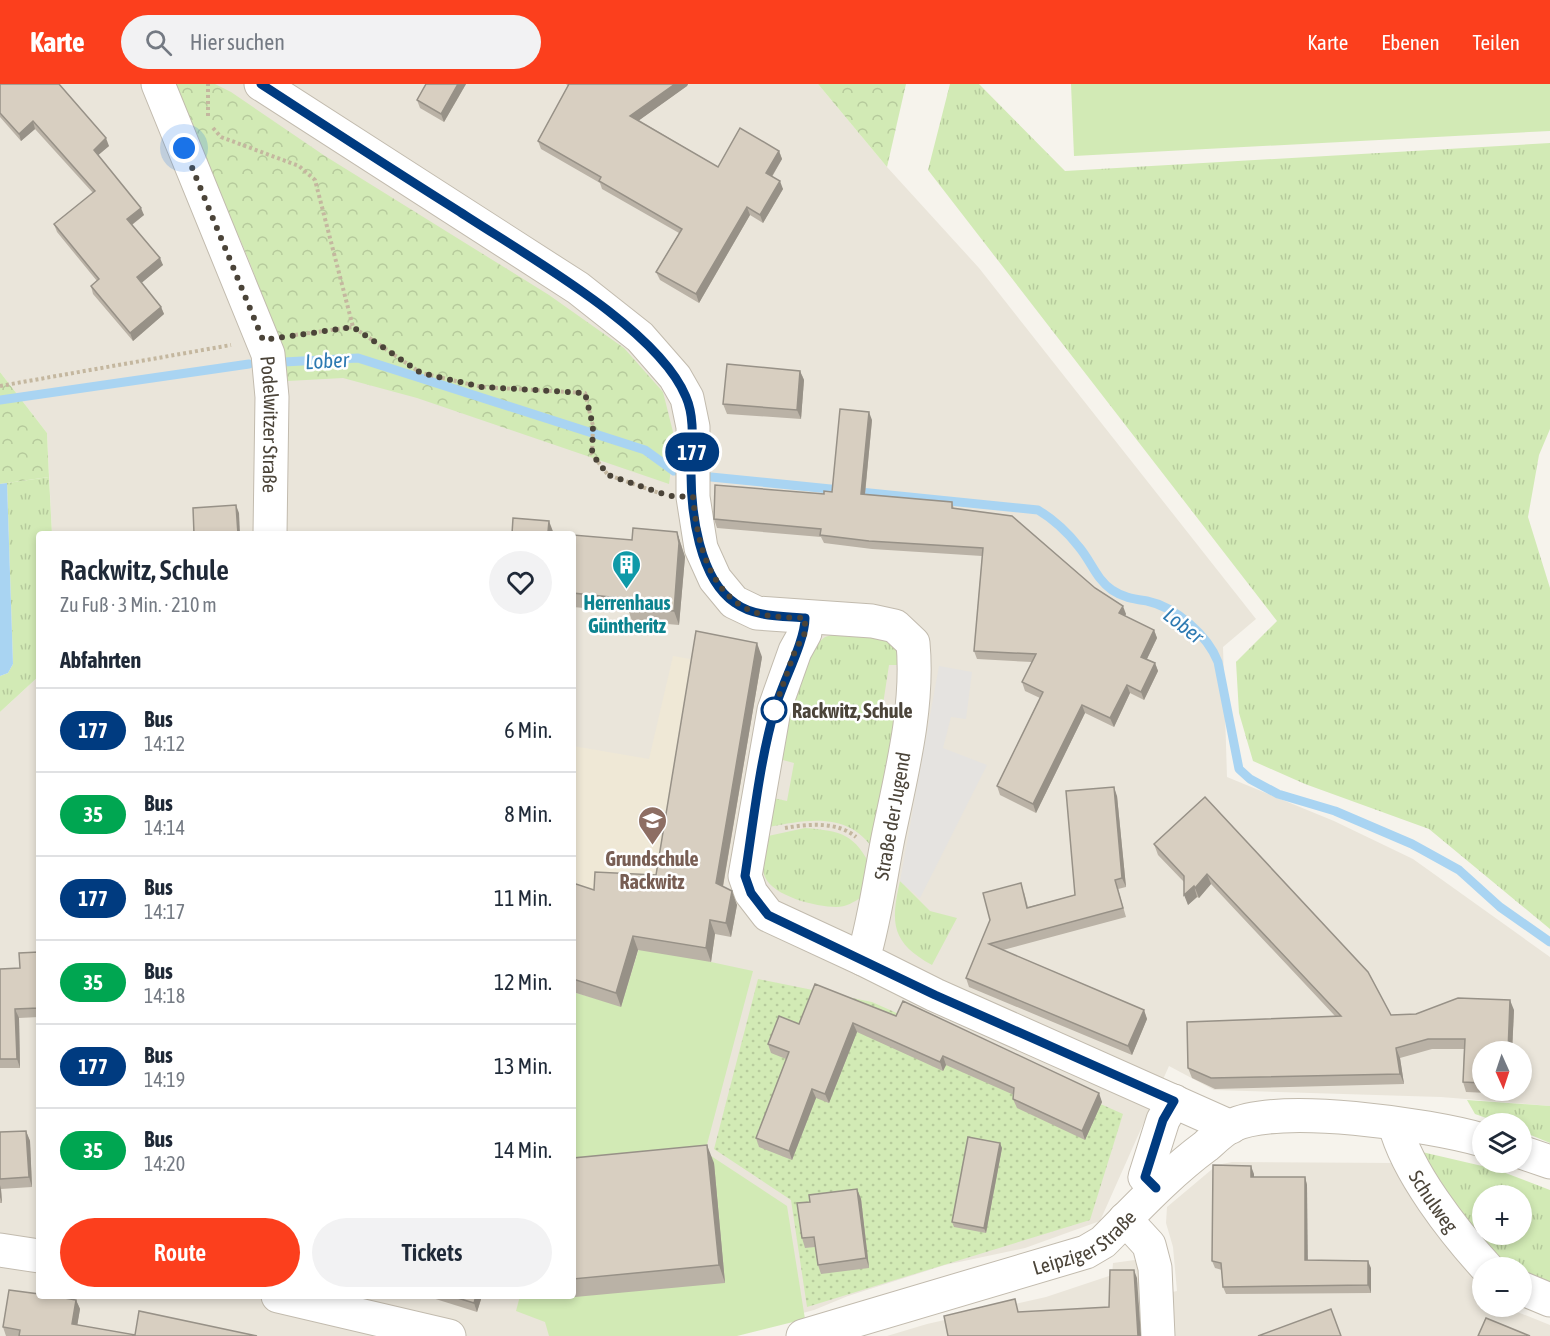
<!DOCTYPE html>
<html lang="de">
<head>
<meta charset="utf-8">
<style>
  body { margin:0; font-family:"Asap Condensed",sans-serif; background:#f2f2f3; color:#1f2937; height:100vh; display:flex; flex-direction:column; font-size:22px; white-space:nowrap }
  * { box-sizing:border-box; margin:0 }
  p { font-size:20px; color:#747a83 }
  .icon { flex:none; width:33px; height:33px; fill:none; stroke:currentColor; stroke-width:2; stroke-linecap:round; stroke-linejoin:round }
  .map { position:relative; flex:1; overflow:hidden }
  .panel { position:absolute; left:36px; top:447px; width:540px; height:768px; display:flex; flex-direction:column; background:#fff; border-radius:6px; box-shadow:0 3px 9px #0003 }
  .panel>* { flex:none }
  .badge { padding:0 12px; border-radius:20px; font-size:21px; line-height:39px }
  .needle { width:39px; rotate:177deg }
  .tools { position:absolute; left:1472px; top:957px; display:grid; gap:12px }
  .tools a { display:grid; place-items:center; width:60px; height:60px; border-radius:50%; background:#fff; box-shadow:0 3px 9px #0003; font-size:30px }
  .you { position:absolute; width:30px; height:30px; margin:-15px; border:4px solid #fff; border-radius:50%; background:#1a73e8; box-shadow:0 0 0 9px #1a73e833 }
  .map>.badge { position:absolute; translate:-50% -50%; box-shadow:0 0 0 3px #fff }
  h2 { padding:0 24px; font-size:22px; line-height:54px }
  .round { display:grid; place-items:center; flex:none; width:63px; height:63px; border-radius:32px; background:#f2f2f3 }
  .overview { display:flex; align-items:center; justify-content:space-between; height:102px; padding:0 24px }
  h1 { font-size:28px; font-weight:600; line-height:45px }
  .action { display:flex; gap:12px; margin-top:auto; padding:12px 24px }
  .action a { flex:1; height:69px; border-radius:36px; background:#fc3f1d; color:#fff; font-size:24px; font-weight:600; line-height:69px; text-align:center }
  .action a+a { background:#f2f2f3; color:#1f2937 }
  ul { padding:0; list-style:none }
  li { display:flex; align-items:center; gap:18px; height:84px; padding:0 24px; border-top:2px solid #e0e1e3 }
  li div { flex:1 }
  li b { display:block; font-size:22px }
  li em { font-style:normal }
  li .badge { min-width:66px; font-weight:700; text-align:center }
  header { display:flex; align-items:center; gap:36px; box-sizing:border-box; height:84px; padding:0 30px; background:#fc3f1d; color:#fff }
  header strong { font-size:28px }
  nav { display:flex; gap:33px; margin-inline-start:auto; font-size:21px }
  .search { width:420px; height:54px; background:#f2f2f3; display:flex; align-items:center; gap:15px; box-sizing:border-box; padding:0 21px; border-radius:33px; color:#747a83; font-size:22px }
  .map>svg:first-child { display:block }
  .residential { fill:#eae5da; fill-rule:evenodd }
  .education { fill:#efe8d6 }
  .grass { fill:url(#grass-tufts); fill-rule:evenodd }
  .forest { fill:url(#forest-crowns) }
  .garden { fill:url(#garden-dots) }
  .pitch { fill:#d2eab5 }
  .parking { fill:#e5e3e0 }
  .water { fill:#a9d4f2 }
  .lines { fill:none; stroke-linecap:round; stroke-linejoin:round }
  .stream { stroke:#a9d4f2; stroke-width:9 }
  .minor-casing { stroke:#c2bbae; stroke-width:35 }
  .path { stroke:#c4b79f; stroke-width:4; stroke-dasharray:3 3; stroke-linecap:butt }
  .minor { stroke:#fff; stroke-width:33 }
  .wall { fill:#bab2a6 }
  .shaded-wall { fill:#979187 }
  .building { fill:#d8cfc1; stroke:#979187; stroke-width:1.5 }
  .line-casing { stroke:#fff; stroke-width:14 }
  .line { stroke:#003b80; stroke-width:9 }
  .walk { stroke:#4b4439; stroke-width:6; stroke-dasharray:0 10.8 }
  .stop-dot { fill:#fff; stroke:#003b80; stroke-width:3 }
  .labels { text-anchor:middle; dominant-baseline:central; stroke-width:5; stroke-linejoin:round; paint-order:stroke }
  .street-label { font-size:20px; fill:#4b4439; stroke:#fff }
  .culture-label { font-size:20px; font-weight:bold; fill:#0d838f; stroke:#fff }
  .stop-label { font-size:20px; font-weight:bold; fill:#4b4439; stroke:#fff; text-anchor:start }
  .education-label { font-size:20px; font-weight:bold; fill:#785e54; stroke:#fff }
  .water-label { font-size:21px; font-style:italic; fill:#2e7ab2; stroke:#fff }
</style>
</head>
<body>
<header>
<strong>Karte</strong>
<div class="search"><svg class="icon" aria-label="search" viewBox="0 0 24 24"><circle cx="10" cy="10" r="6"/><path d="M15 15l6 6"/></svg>Hier suchen</div>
<nav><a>Karte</a><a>Ebenen</a><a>Teilen</a></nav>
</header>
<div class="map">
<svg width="1550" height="1252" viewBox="0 0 1550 1252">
  <defs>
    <pattern id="grass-tufts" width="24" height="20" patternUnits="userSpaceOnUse" patternTransform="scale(1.5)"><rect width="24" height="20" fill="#d2eab5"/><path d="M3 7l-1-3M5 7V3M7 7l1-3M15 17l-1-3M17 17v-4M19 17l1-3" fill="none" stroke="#b6ca9c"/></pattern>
    <pattern id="forest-crowns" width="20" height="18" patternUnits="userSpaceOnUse" patternTransform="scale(1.5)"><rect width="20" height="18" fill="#d2eab5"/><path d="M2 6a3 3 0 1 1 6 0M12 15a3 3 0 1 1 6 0" fill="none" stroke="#b6ca9c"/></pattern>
    <pattern id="garden-dots" width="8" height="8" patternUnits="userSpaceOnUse" patternTransform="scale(1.5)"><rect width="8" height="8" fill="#d2eab5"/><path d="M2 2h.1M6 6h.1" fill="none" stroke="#b6ca9c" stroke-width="1.8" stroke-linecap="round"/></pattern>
  </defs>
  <rect width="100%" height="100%" fill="#f6f3ec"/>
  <g class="residential">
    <path d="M0 0H818L887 83 979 184 1256 535 1223 563 1227 693 1334 737 1413 775 1550 873V1022L1441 1013 1214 1006 1169 982 1100 1137 1025 1164 945 1181 848 1212 814 1226 718 1252H0V628L39 592V1212H573V450H52L47 349 0 288ZM1482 968H1521V1006H1482Z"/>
    <path d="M1232 1078 1397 1079 1477 1193 1474 1212 1482 1214V1222L1505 1223 1550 1241V1252H887L927 1240 1046 1213 1112 1191 1113 1179 1142 1175 1150 1213 1177 1207 1173 1163 1166 1139 1167 1123 1217 1081Z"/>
  </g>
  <path class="education" d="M673 572 760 587 711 878 621 923 573 908V662L649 675Z"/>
  <g class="grass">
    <path d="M950 0H979L1065 87 1550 59V345L1539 371 1528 433 1550 504V845L1429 745 1305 700 1253 677 1239 629 1236 578 1277 537 928 86Z"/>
    <path d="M49 393 52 450H39V592L0 628V592L8 589 13 580 7 399Z"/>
    <path d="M835 550 890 555 898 565 901 581H889L882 627 897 629 878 773C854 728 813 734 769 743L773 714 787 717 794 679 779 675 790 621 815 561 825 553Z"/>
    <path d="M805 744C842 747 855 750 872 785L862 813C854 818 846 823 836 823 816 823 773 812 765 793 760 781 766 764 768 752Z"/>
    <path d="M900 797 930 827 957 834 932 881C892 859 890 840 900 797Z"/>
    <path d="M1467 1016 1550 1022V1059L1521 1047V1040L1500 1039 1475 1030Z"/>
    <path d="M1422 1068 1495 1085 1550 1106V1203L1521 1191V1184C1517 1183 1511 1184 1507 1183 1480 1172 1437 1095 1422 1068ZM1482 1112H1521V1150H1482Z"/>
  </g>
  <g class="forest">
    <path d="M176 0H215L231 8 325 72 549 211 624 264 663 308 675 356 669 400 417 314 343 294 288 297C274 249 260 200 239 153 217 103 190 54 176 0Z"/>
    <path d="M818 0H906L887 83Z"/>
    <path d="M0 288 47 349 49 393 0 400Z"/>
  </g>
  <path class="garden" d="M758 895 872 918 1123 1030 1090 1136 807 1223 791 1116 714 1065Z"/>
  <g class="pitch">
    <path d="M1071 0H1550V47L1074 72Z"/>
    <path d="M644 848 711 878 753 887 705 1068 787 1122 805 1235 737 1252H549L545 1238 516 1227 520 1212H573V908L621 922Z"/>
  </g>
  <path class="parking" d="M939 582 972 588 966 635 951 633 943 664 987 681 920 814 900 797Z"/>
  <path class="water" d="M7 399 13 580 8 589 0 592V400Z"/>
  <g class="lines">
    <g class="stream">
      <path d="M284 278 358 274 645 366 674 387"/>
      <path d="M0 316 249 280"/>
      <path d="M711 393 1038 426C1053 435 1068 449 1079 463 1091 477 1096 495 1112 506 1124 514 1134 515 1147 517 1176 523 1208 552 1218 578L1239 685 1250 695 1278 710 1335 727 1412 760 1459 786 1500 823 1550 858"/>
    </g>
    <defs>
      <g id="minor">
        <path id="s1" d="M158 0 268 270 272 313 270 450"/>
        <path d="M261 0 578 204 640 253 675 293 687 314 693 343V413L701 464 715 495 734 518 757 529 872 537 895 542 913 559C919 623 901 691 888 754 880 795 875 835 863 875L935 911 1231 1043"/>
        <path d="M805 534V549L795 567 774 626 745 792 751 809 768 831 863 875"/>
        <path id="s2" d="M1395 1041C1407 1088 1454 1148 1487 1184"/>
        <path d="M1521 1068 1550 1078"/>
        <path d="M1156 1104 1145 1093 1163 1036 1174 1017"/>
        <path d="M1125 1135 1149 1161 1155 1184 1158 1252"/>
        <path d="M0 1166 39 1172"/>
        <path d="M1521 1204 1550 1216"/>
        <path d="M278 1212 449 1252"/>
        <path id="s3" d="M803 1252 1086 1168 1103 1158C1136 1125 1168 1090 1206 1062 1214 1055 1222 1047 1231 1042 1278 1018 1430 1041 1482 1056"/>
      </g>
    </defs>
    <use href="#minor" class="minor-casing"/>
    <g class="path">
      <path d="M208 32V0"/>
      <path d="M213 44 221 53 299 82 315 96 353 243 421 289 482 303 585 309 593 342 592 370 608 391 662 410"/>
      <path d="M295 251 353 243"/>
      <path d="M0 302 231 261"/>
      <path d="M785 744C808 740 837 737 856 753"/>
    </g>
    <use href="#minor" class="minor"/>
  </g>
  <g class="wall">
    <path d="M0 0 109 62 98 71 144 131 132 141 163 181 141 199 161 223 164 230 133 257 93 210 91 202 97 197 57 148 54 140 93 109 35 45 21 57 0 33Z"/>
    <path d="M426 0H466L444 38 420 24 417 16Z"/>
    <path d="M566 0H688L687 2 639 36 718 83 779 67 782 75 772 93 783 105 763 139 750 131 699 219 660 196 656 188 679 149 602 105 600 99 541 65 538 57 568 2Z"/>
    <path d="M800 287 804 296 801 335 727 330 723 320Z"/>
    <path d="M872 336 865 411 952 418 954 425 1095 504 1126 530 1125 532 1154 546 1157 554 1147 575 1155 579 1158 587 1144 616 1130 609 1114 643 1085 629 1036 729 1000 711 997 702 1040 614 1025 607 1022 598 1032 578 977 575 974 567 982 472 872 465 824 459 821 453 717 444 714 435 832 408Z"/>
    <path d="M677 448 685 473 679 541 632 537 629 528 573 523V451L632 456Z"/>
    <path d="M762 573 723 803 737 821 731 853 715 850 711 878 638 866 621 923 573 908V799L594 806 656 791Z"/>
    <path d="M1117 712 1126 803 1118 805 1126 833 1003 866 1144 926 1147 935 1132 971 969 903 966 894 1024 808 1028 823 1075 811Z"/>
    <path d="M1205 713 1391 931 1514 926 1512 968H1482V1006H1511V1010L1466 1008 1463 998 1464 965H1432L1400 974 1404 1000 1215 1005 1192 994 1188 984 1335 932 1211 800 1199 814 1197 813 1188 821 1184 798 1158 771 1154 760Z"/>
    <path d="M39 868V933L19 934 20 984H0V885L20 884Z"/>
    <path d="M815 900 1102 1018 1085 1056 1017 1024 1013 1015 1014 1011 946 981 943 987 857 948 829 1019 816 1014 792 1076 759 1063 756 1054 786 975 771 969 768 960 799 940Z"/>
    <path d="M26 1047 30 1057 32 1103 1 1105 2 1119H0V1048Z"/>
    <path d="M1002 1064 986 1149 954 1143 952 1138Z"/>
    <path d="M573 1074 714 1079 725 1199 575 1213 573 1206Z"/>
    <path d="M1254 1090V1093H1305L1307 1101V1176L1371 1184V1209L1226 1210 1223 1203 1222 1186 1215 1184 1212 1177Z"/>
    <path d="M857 1105 861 1115 869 1184 821 1190 818 1181 815 1163 805 1164 802 1154 810 1118Z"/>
    <path d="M426 1212H482L477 1228Z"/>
    <path d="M76 1216 80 1225 77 1241 135 1251 257 1252H6L3 1243Z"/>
  </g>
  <g class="shaded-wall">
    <path d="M458 0H466L444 38 441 30Z"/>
    <path d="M675 0H688L687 2 634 40 630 32Z"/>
    <path d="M33 37 35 45 21 57 19 50Z"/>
    <path d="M106 54 109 62 96 73 94 66Z"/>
    <path d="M779 67 782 75 769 97 766 89Z"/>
    <path d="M780 97 783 105 763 139 760 131Z"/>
    <path d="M747 123 750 131 699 219 696 210Z"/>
    <path d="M141 124 144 131 130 142 127 135Z"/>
    <path d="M160 174 163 181 139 201 137 193Z"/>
    <path d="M161 223 164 230 133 257 130 249Z"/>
    <path d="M800 287 804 296 801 335 797 326Z"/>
    <path d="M869 328 872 336 864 419 861 410Z"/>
    <path d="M236 421 239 429 240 450H238Z"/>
    <path d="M549 437 554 450 548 448Z"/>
    <path d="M677 448 685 473 679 541 674 527Z"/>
    <path d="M1123 522 1126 530 1122 538 1119 529Z"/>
    <path d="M1154 546 1157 554 1144 581 1141 573Z"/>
    <path d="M757 559 762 573 721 813 716 799Z"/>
    <path d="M1155 579 1158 587 1144 616 1141 608Z"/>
    <path d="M1127 601 1130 609 1114 643 1110 634Z"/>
    <path d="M1082 621 1085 629 1036 729 1033 720Z"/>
    <path d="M1114 703 1117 712 1126 803 1122 794Z"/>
    <path d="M1207 790 1211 800 1199 814 1195 804Z"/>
    <path d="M1194 802 1197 813 1188 821 1184 811Z"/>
    <path d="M732 807 737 821 731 853 726 839Z"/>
    <path d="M710 836 715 850 711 878 706 864Z"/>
    <path d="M633 852 638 866 621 923 616 909Z"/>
    <path d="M1510 916 1514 926 1512 968H1508Z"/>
    <path d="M15 925 19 934 20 984 17 975Z"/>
    <path d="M1144 926 1147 935 1132 971 1128 962Z"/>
    <path d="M853 939 857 948 829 1019 825 1010Z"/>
    <path d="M1396 964 1400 974 1404 1000 1400 990Z"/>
    <path d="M943 972 946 981 943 987 940 978Z"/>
    <path d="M812 1005 816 1014 792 1076 789 1067Z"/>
    <path d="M1099 1009 1102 1018 1085 1056 1082 1047Z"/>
    <path d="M26 1047 30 1057 32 1103 29 1093Z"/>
    <path d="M1000 1059 1002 1064 986 1149 984 1144Z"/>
    <path d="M707 1061 714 1079 725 1199 719 1181Z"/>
    <path d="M1251 1082 1254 1090V1101L1251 1093Z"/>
    <path d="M1305 1093 1307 1101 1308 1184 1305 1176Z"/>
    <path d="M0 1101 1 1105 2 1119 0 1113Z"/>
    <path d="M857 1105 861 1115 869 1184 866 1174Z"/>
    <path d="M1368 1177 1371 1184V1209L1368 1201Z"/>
    <path d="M1134 1186 1137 1194 1141 1252H1138Z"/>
    <path d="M476 1212H482L477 1228 474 1219Z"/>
    <path d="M76 1216 80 1225 76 1249 72 1240Z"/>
  </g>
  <g class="building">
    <path d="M0 0H59L106 54 94 66 141 124 127 135 160 174 137 193 161 223 130 249 91 202 99 195 54 140 95 107 33 37 19 50 0 29Z"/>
    <path d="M426 0H458L441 30 417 16Z"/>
    <path d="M569 0H675L630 32 718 83 740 44 779 67 766 89 780 97 760 131 747 123 696 210 656 188 682 145 599 97 601 93 538 57Z"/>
    <path d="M727 280 800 287 797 326 723 320Z"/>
    <path d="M840 325 869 328 861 410 952 418V424L1012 432 1095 504 1123 522 1119 529 1154 546 1141 573 1155 579 1141 608 1127 601 1110 634 1082 621 1033 720 997 702 1043 608 1022 598 1036 570 974 567 983 464 869 457 820 451 821 445 714 435 715 401 824 410V407L832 408Z"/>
    <path d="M236 421 238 450H194L193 424Z"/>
    <path d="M513 434 549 437 548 448 566 450H512Z"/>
    <path d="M633 444 677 448 679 459 674 527 627 523 628 515 573 509V451L632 456Z"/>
    <path d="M696 547 757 559 716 799 732 807 726 839 710 836 706 864 633 852 616 909 573 895V799L594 806 595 788 656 791Z"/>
    <path d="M1114 703 1122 794 1115 796 1123 824 989 860 1144 926 1128 962 966 894 990 836 983 809 1021 799 1027 824 1075 811 1066 707Z"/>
    <path d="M1205 713 1368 888 1391 931 1416 930 1458 914 1510 916 1508 968H1482V999L1463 998 1465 955H1428L1396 964 1400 990 1211 994 1188 984 1187 938 1341 932 1207 790 1195 804 1194 802 1184 811V792L1154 760Z"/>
    <path d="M39 868V924L15 925 17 975H0V885L20 884 19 869Z"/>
    <path d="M815 900 896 932 903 917 1099 1009 1082 1047 1013 1015 1014 1004 943 972 940 978 853 939 825 1010 812 1005 789 1067 756 1054 789 968 768 960 779 932 799 940Z"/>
    <path d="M26 1047 29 1093 0 1095V1048Z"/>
    <path d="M968 1053 1000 1059 984 1144 952 1138Z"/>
    <path d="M707 1061 719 1181 573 1195V1074Z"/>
    <path d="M1213 1081 1251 1082V1093H1305V1176L1368 1177V1201L1223 1203 1221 1179 1212 1177Z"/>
    <path d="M857 1105 866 1174 818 1181 814 1153 802 1154 797 1119 810 1118 809 1111Z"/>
    <path d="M1110 1186H1134L1138 1252H948L944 1232 1015 1215 1018 1228 1109 1223Z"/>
    <path d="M9 1206 39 1210V1212H53L76 1216 72 1240 135 1251 139 1227 257 1252H19L20 1246 3 1243Z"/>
    <path d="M451 1212H476L474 1219Z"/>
    <path d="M1331 1225 1341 1252H1258Z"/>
    <path d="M1486 1234 1530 1252H1478Z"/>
  </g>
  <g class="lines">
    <defs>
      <path id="line" d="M261 0C327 43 393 86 460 128 522 169 658 244 686 313 696 336 691 364 691 389 691 428 699 495 735 519 754 533 782 532 805 534 805 558 782 599 775 625 760 675 753 740 745 792L751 809 768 831 935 911 1174 1017 1163 1036 1145 1093 1156 1104"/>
    </defs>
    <use href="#line" class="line-casing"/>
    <use href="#line" class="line"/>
    <path class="walk" d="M184 64 263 256 353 243 421 289 482 303 585 309 593 342 592 370 608 391 669 412 693 413C697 457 708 510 754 528 769 534 789 533 805 534V549L795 567 774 626"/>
  </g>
  <defs>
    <symbol id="building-pin" viewBox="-11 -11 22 30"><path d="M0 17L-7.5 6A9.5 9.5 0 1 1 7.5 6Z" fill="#0f9aa8" stroke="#fff"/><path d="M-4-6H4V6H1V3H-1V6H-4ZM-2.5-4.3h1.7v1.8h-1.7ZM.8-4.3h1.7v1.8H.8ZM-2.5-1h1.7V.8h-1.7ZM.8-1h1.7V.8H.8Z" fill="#fff"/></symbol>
    <symbol id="school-pin" viewBox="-11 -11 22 30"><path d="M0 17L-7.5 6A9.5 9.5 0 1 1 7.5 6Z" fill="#8d6e63" stroke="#fff"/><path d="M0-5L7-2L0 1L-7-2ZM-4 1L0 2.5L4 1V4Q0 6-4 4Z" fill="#fff"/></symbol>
  </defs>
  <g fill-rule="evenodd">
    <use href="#building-pin" x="610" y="464" width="33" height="45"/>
    <use href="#school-pin" x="636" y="720" width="33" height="45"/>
  </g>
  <circle class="stop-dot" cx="774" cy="626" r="12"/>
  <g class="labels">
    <g class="street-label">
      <text stroke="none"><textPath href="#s1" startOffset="362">Podelwitzer Straße</textPath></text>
      <text transform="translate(892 732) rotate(-80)">Straße der Jugend</text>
      <text stroke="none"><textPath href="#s2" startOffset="86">Schulweg</textPath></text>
      <text stroke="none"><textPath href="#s3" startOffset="298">Leipziger Straße</textPath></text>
    </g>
    <g class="culture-label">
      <text x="627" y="518">Herrenhaus<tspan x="627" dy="23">Güntheritz</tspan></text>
    </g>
    <g class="stop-label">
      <text x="792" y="626">Rackwitz, Schule</text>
    </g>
    <g class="education-label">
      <text x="652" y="774">Grundschule<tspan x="652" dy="23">Rackwitz</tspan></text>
    </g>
    <g class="water-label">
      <text transform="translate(327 276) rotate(-3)">Lober</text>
      <text transform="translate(1184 541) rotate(38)">Lober</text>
    </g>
  </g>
</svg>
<div class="tools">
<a><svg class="needle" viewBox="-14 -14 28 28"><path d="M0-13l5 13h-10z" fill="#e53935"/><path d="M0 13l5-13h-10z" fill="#747a83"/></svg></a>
<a><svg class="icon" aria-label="layers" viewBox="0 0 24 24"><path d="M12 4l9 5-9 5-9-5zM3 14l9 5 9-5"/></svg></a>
<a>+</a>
<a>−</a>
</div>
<div class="you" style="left:184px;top:64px"></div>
<b class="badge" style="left:692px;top:368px;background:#003b80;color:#fff">177</b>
<section class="panel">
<div class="overview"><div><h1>Rackwitz, Schule</h1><p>Zu Fuß · 3 Min. · 210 m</p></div><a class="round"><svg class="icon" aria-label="heart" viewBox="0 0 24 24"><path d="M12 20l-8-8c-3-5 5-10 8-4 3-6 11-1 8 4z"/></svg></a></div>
<h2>Abfahrten</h2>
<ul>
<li><span class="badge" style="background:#003b80;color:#fff">177</span><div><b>Bus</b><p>14:12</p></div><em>6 Min.</em></li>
<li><span class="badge" style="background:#00a651;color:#fff">35</span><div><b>Bus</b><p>14:14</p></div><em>8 Min.</em></li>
<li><span class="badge" style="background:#003b80;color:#fff">177</span><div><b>Bus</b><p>14:17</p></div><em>11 Min.</em></li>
<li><span class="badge" style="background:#00a651;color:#fff">35</span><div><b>Bus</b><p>14:18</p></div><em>12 Min.</em></li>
<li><span class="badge" style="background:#003b80;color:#fff">177</span><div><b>Bus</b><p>14:19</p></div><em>13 Min.</em></li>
<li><span class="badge" style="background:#00a651;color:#fff">35</span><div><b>Bus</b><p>14:20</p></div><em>14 Min.</em></li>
</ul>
<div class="action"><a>Route</a><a>Tickets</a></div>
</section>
</div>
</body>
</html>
